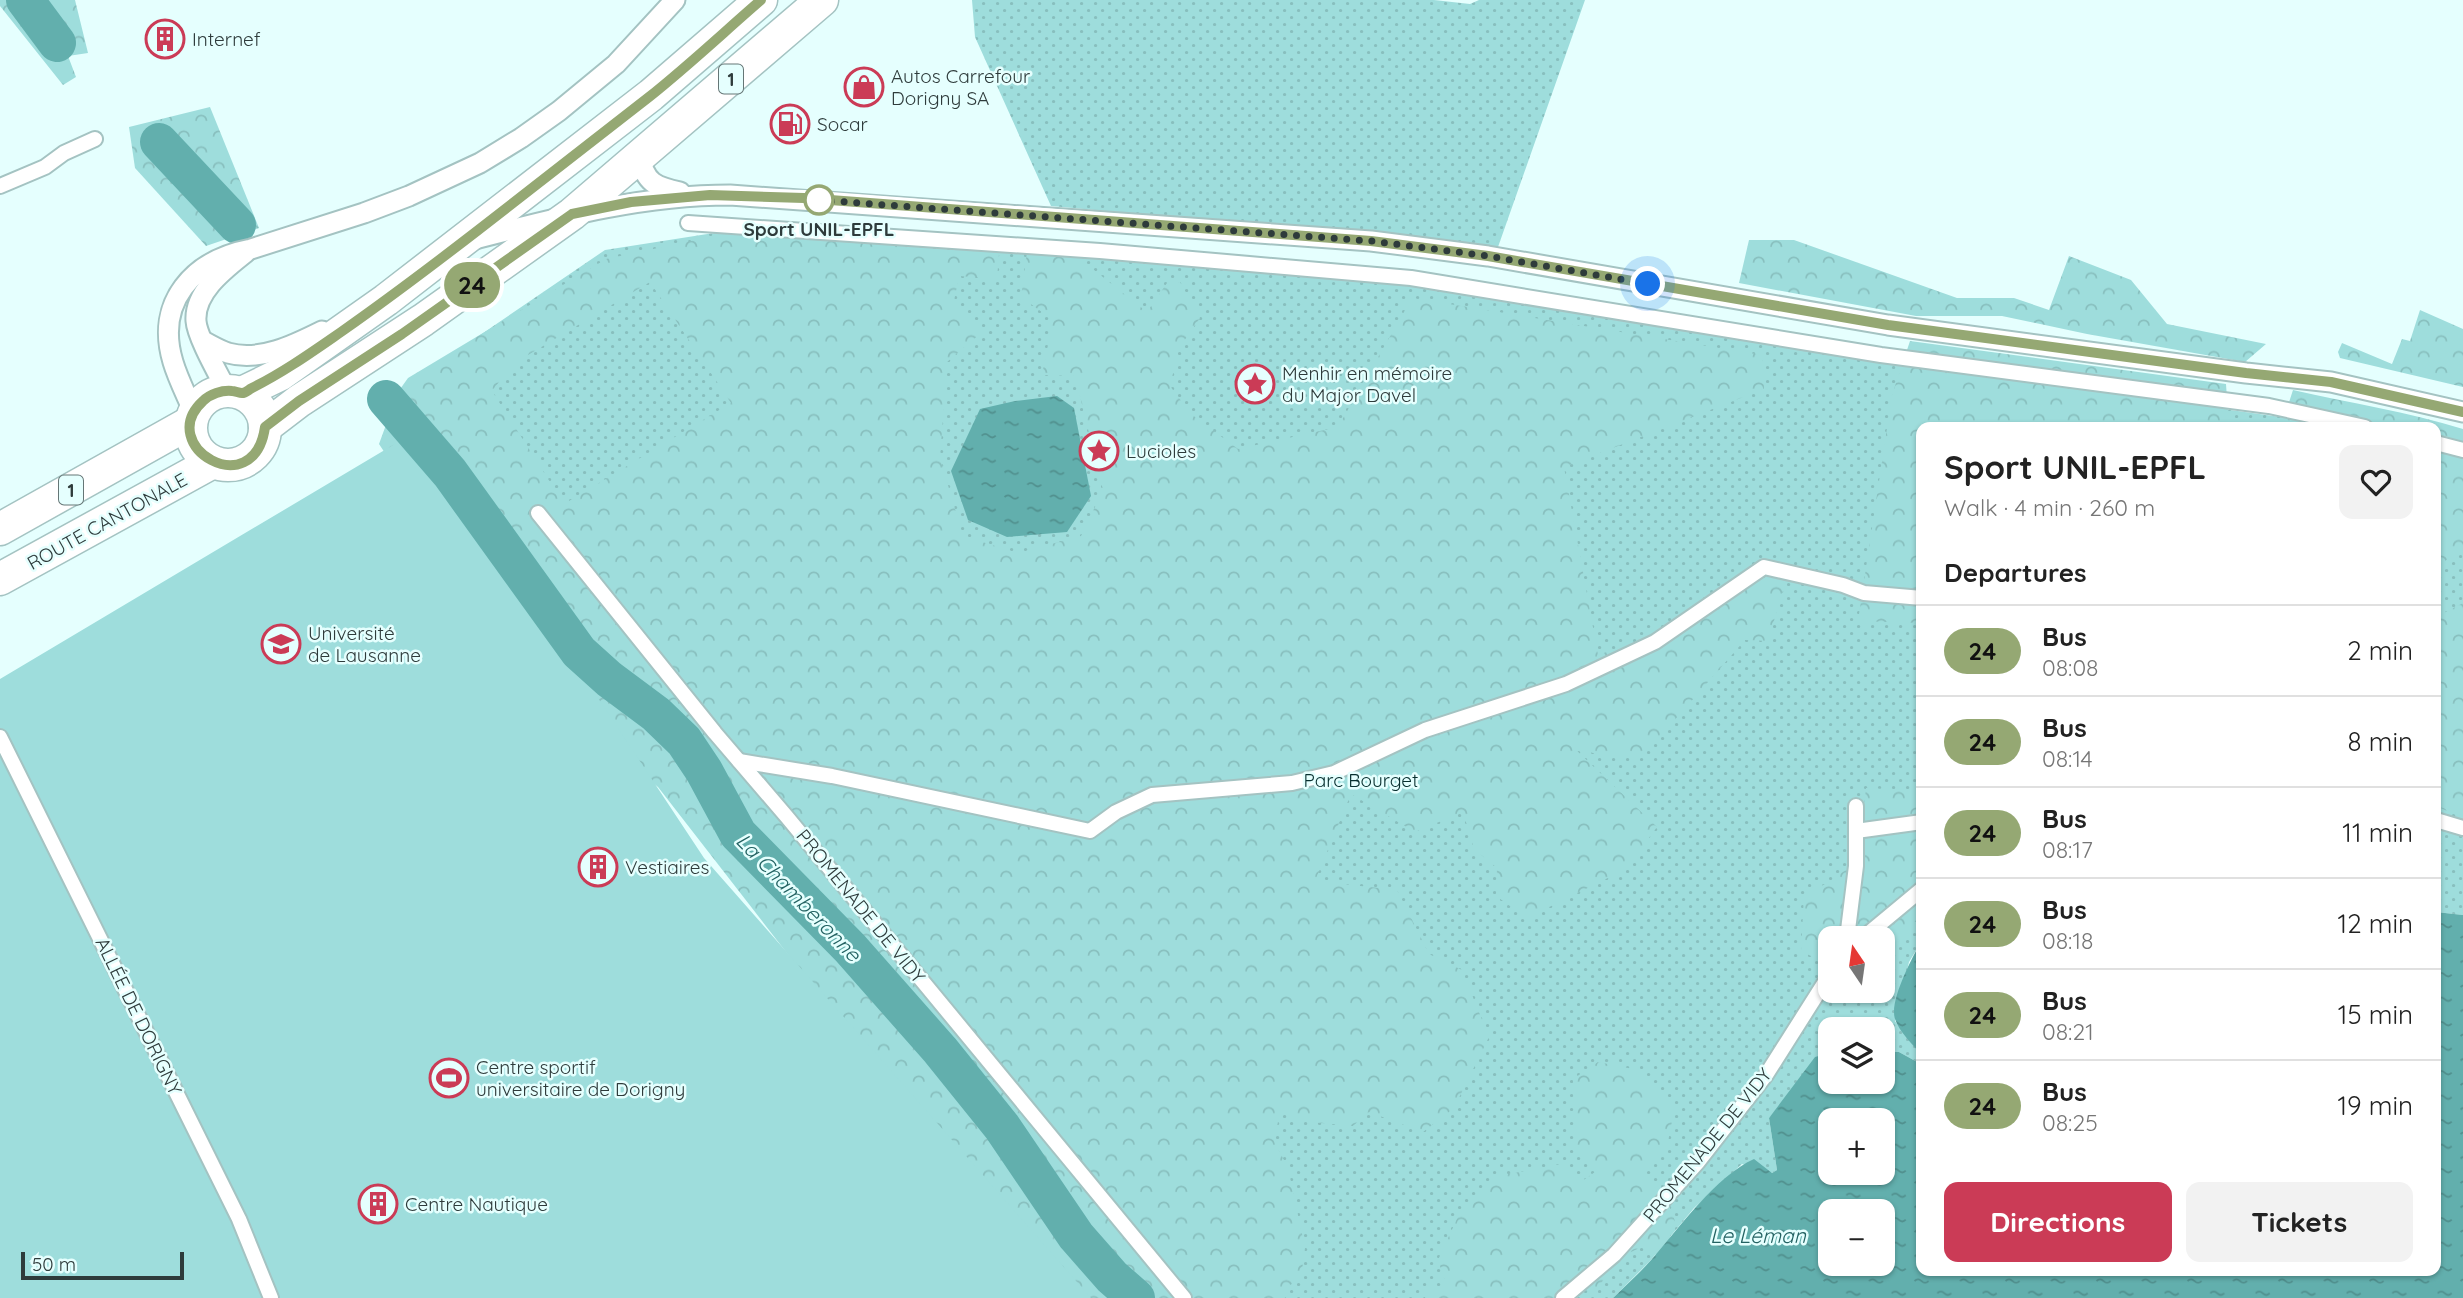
<!DOCTYPE html>
<html lang="en">
<head>
<meta charset="utf-8">
<style>
  body { margin:0; font-family:Quicksand,sans-serif; background:#f2f2f2; color:#222; height:100vh; display:flex; flex-direction:column; font-size:26px; white-space:nowrap }
  * { box-sizing:border-box; margin:0 }
  p { font-size:23px; color:#767676 }
  .icon { flex:none; width:38px; height:38px; fill:none; stroke:currentColor; stroke-width:2; stroke-linecap:round; stroke-linejoin:round }
  .map { position:relative; flex:1; overflow:hidden }
  .sheet { position:absolute; left:1916px; top:422px; width:525px; height:854px; display:flex; flex-direction:column; background:#fff; border-radius:14px; box-shadow:0 2px 5px #0004 }
  .sheet>* { flex:none }
  .badge { padding:0 14px; border-radius:23px; font-size:24px; line-height:46px }
  .needle { width:46px; rotate:347deg }
  .controls { position:absolute; left:1818px; top:926px; display:grid; gap:14px }
  .controls a { display:grid; place-items:center; width:77px; height:77px; border-radius:14px; background:#fff; box-shadow:0 2px 5px #0004; font-size:35px }
  .scale { position:absolute; left:21px; bottom:18px; width:163px; box-sizing:border-box; padding-left:7px; border:4px solid #2e3b3b; border-top:0; font-size:19px; line-height:24px; white-space:nowrap; color:#2e3b3b; -webkit-text-stroke:5px #e5fffe; paint-order:stroke }
  .you { position:absolute; width:35px; height:35px; margin:-18px; border:5px solid #fff; border-radius:50%; background:#1a73e8; box-shadow:0 0 0 10px #1a73e833 }
  .map>.badge { position:absolute; translate:-50% -50%; box-shadow:0 0 0 4px #fff }
  h2 { padding:0 28px; font-size:26px; line-height:63px }
  .round { display:grid; place-items:center; flex:none; width:74px; height:74px; border-radius:14px; background:#f2f2f2 }
  .headline { display:flex; align-items:center; justify-content:space-between; height:119px; padding:0 28px }
  h1 { font-size:33px; font-weight:700; line-height:52px }
  .action { display:flex; gap:14px; margin-top:auto; padding:14px 28px }
  .action a { flex:1; height:80px; border-radius:14px; background:#cb3b56; color:#fff; font-size:28px; font-weight:700; line-height:80px; text-align:center }
  .action a+a { background:#f2f2f2; color:#222 }
  ul { padding:0; list-style:none }
  li { display:flex; align-items:center; gap:21px; height:91px; padding:0 28px; border-top:2px solid #e0e0e0 }
  li div { flex:1 }
  li b { display:block; font-size:26px }
  li em { font-style:normal }
  li .badge { min-width:77px; font-weight:700; text-align:center }
  .map>svg:first-child { display:block }
  .green { fill:url(#green-dots); fill-rule:evenodd }
  .forest { fill:url(#forest-crowns); fill-rule:evenodd }
  .pitch { fill:#9edddc }
  .water { fill:url(#water-ripples); fill-rule:evenodd }
  .lines { fill:none; stroke-linecap:round; stroke-linejoin:round }
  .river { stroke:#62afad; stroke-width:38 }
  .pedestrian-casing { stroke:#a4c3c2; stroke-width:18 }
  .minor-casing { stroke:#a4c3c2; stroke-width:23 }
  .primary-casing { stroke:#a4c3c2; stroke-width:35 }
  .pedestrian { stroke:#fff; stroke-width:14 }
  .minor { stroke:#fff; stroke-width:19 }
  .primary { stroke:#fff; stroke-width:32 }
  .line-casing { stroke:#fff; stroke-width:16 }
  .line { stroke:#95a873; stroke-width:10 }
  .walk { stroke:#2e3b3b; stroke-width:7; stroke-dasharray:0 12.6 }
  .stop-dot { fill:#fff; stroke:#95a873; stroke-width:3.5 }
  .labels { text-anchor:middle; dominant-baseline:central; stroke-width:5; stroke-linejoin:round; paint-order:stroke }
  .shield { fill:#e5fffe; stroke:#657676; stroke-width:2 }
  .shield-label { font-size:18px; font-weight:bold; fill:#2e3b3b }
  .poi-label { font-size:19px; fill:#2e3b3b; stroke:#e5fffe; text-anchor:start }
  .stop-label { font-size:19px; font-weight:bold; fill:#2e3b3b; stroke:#e5fffe }
  .street-label { font-size:19px; fill:#2e3b3b; stroke:#e5fffe }
  .park-label { font-size:19px; fill:#082f2f; stroke:#e5fffe }
  .water-label { font-size:21px; font-style:italic; fill:#236262; stroke:#e5fffe }
</style>
</head>
<body>
<div class="map">
<svg width="2463" height="1298" viewBox="0 0 2463 1298">
  <defs>
    <pattern id="green-dots" width="8" height="8" patternUnits="userSpaceOnUse" patternTransform="scale(1.75)"><rect width="8" height="8" fill="#9edddc"/><path d="M2 2h.1M6 6h.1" fill="none" stroke="#88bfbe" stroke-width="1.8" stroke-linecap="round"/></pattern>
    <pattern id="forest-crowns" width="20" height="18" patternUnits="userSpaceOnUse" patternTransform="scale(1.75)"><rect width="20" height="18" fill="#9edddc"/><path d="M2 6a3 3 0 1 1 6 0M12 15a3 3 0 1 1 6 0" fill="none" stroke="#88bfbe"/></pattern>
    <pattern id="water-ripples" width="26" height="14" patternUnits="userSpaceOnUse" patternTransform="scale(1.75)"><rect width="26" height="14" fill="#62afad"/><path d="M2 4q2-2 4 0t4 0M15 11q2-2 4 0t4 0" fill="none" stroke="#51908e"/></pattern>
  </defs>
  <rect width="100%" height="100%" fill="#e5fffe"/>
  <g class="green">
    <path d="M972 0H1434L1470 4 1479 0H1585L1498 247 1051 206 975 37Z"/>
    <path d="M733 230 1377 280 1884 362 2296 419 2337 427H1922L1921 942 1909 962 1895 1021 1921 1055 1919 1063 1899 1052H1883V1029H1830V1053H1826L1769 1118 1777 1170 1772 1173 1742 1164 1694 1208 1650 1261 1613 1298H1136L386 399 605 250ZM1830 938H1883V990H1830Z"/>
    <path d="M2436 447 2463 456V915L2436 912Z"/>
  </g>
  <g class="forest">
    <path d="M0 0H75L88 53 68 56 76 77 63 85 0 6Z"/>
    <path d="M210 107 259 228 206 246 135 168 129 127Z"/>
    <path d="M733 232 999 254 997 279 959 276 954 301 981 333 947 362 940 458 963 536 1018 553 1081 536 1103 490 1075 376 1042 375 1053 320 1021 297 1027 252 1075 255 1147 312 1167 283 1180 282 1200 318 1179 348 1170 386 1191 414 1238 449 1338 427 1412 298 1762 355 1764 389 1564 467 1598 655 1708 616 1766 562 1784 587 1768 641 1745 640 1650 748C1617 765 1606 756 1573 747L1657 827 1626 869 1527 918 1496 896 1497 868 1474 849 1463 812 1415 832 1351 794 1315 881 1397 890 1429 954 1462 970 1489 1037 1454 1108 1423 1132 1369 1112 1353 1126 1300 1121 1280 1112 1274 1141 1288 1168 1305 1248 1301 1278 1284 1289 1285 1298H913L897 1095 658 787 546 697 379 444 398 392 408 378 606 259ZM650 282 731 403 564 504 492 391 513 364Z"/>
    <path d="M1749 240H1794L1957 298H2014L2049 310 2069 256 2131 280 2167 324 2266 344 2245 362 2087 334 2002 316H1916L1739 283Z"/>
    <path d="M2420 310 2463 329V387L2340 358 2338 352 2342 343 2392 364 2402 339 2410 341Z"/>
    <path d="M1910 341 2226 384 2229 427H1922L1921 623 1858 621 1892 395Z"/>
    <path d="M2293 390C2350 403 2408 412 2463 429V547L2436 568V427H2281Z"/>
    <path d="M2463 603V818L2436 806V617Z"/>
    <path d="M1866 788 1921 791V913L1883 967V938H1830V955L1825 963 1801 951 1804 895 1829 882 1858 861C1856 837 1864 812 1866 788Z"/>
    <path d="M1598 1062 1633 1069 1674 1110 1668 1142 1644 1176 1664 1193 1675 1221 1663 1260 1644 1246 1622 1256 1598 1287 1580 1292 1572 1298H1425L1427 1291 1446 1284 1438 1260 1461 1210 1493 1177 1561 1164 1582 1181 1598 1170 1575 1147 1573 1079Z"/>
  </g>
  <path class="pitch" d="M420 429 704 858 1091 1298H0V679Z"/>
  <g class="water">
    <path d="M1057 396 1074 408 1091 496 1067 532 1007 537 968 520 951 471 980 409 1015 401Z"/>
    <path d="M2436 912 2463 915V1298H1613C1626 1285 1640 1273 1652 1259 1679 1228 1716 1176 1754 1159L1772 1173 1777 1170 1769 1118 1815 1057 1830 1053V1082H1883V1052H1899L1919 1063 1921 1059 1922 1270H2436ZM1830 1120H1883V1172H1830ZM1830 1211H1883V1264H1830Z"/>
    <path d="M1921 942V1055C1914 1045 1899 1032 1895 1019 1889 1001 1912 958 1921 942Z"/>
  </g>
  <g class="lines">
    <g class="river">
      <path d="M25 0 57 43"/>
      <path d="M159 142 237 225"/>
      <path d="M386 399 450 473 579 652 609 679 656 714 684 741 704 771 738 834 850 948 940 1050 1002 1127 1076 1236 1112 1277 1136 1298"/>
    </g>
    <defs>
      <g id="pedestrian">
        <path d="M0 186 45 167 64 153 95 139"/>
        <path d="M688 223 1100 251 1411 278 1881 355 2269 406 2365 427"/>
        <path d="M2436 443 2463 450"/>
        <path d="M538 513 715 733 787 817 1184 1298"/>
        <path d="M0 737 239 1219 271 1298"/>
        <path d="M739 761 832 776 1090 831 1116 812 1152 795 1292 783 1334 773 1425 730 1566 684 1655 642 1764 567 1843 585 1864 593 1922 598"/>
        <path d="M2436 820 2463 828"/>
        <path d="M1856 831 1922 822"/>
        <path d="M1847 938 1856 866V806"/>
        <path d="M1863 938 1922 889"/>
        <path d="M1563 1298 1614 1255 1698 1162 1766 1075 1830 974"/>
      </g>
      <g id="minor">
        <path d="M640 157C645 183 656 187 680 192"/>
        <path d="M475 239C560 217 642 195 730 195L1371 241 1488 256 1888 325 2246 373 2331 382 2463 412"/>
        <path d="M203 341C211 345 219 350 228 353 260 362 294 345 322 331"/>
        <path d="M227 391C219 375 197 337 196 321 194 292 225 269 245 253"/>
        <path d="M194 413C187 396 178 379 173 362 155 302 193 260 251 249L364 213 409 196 480 163 521 138 559 111 616 64 675 0"/>
      </g>
      <g id="primary">
        <circle cx="228" cy="428" r="37"/>
        <path d="M242 393 281 374 386 300 651 95 761 0"/>
        <path d="M265 427 299 401 423 320 572 214 822 0"/>
        <path d="M0 529 191 422"/>
        <path d="M0 579 213 462"/>
      </g>
    </defs>
    <use href="#pedestrian" class="pedestrian-casing"/>
    <use href="#minor" class="minor-casing"/>
    <use href="#primary" class="primary-casing"/>
    <use href="#pedestrian" class="pedestrian"/>
    <use href="#minor" class="minor"/>
    <use href="#primary" class="primary"/>
  </g>
  <g class="lines">
    <defs>
      <path id="line" d="M761 0C724 32 688 66 649 97 592 142 534 186 477 231 433 265 388 299 341 332 312 352 284 372 252 388 248 390 246 393 242 393 239 393 235 391 232 391 222 390 210 394 203 401 154 446 254 505 265 427L299 401 402 334 572 214 631 202 710 195 804 198 1371 241 1488 256 1888 325 2246 373 2331 382 2463 412"/>
    </defs>
    <use href="#line" class="line-casing"/>
    <use href="#line" class="line"/>
    <path class="walk" d="M819 200 1371 241 1488 256 1648 284"/>
  </g>
  <defs>
    <symbol id="building-ring" viewBox="-11 -11 22 22"><circle r="9.5" fill="#e5fffe" stroke="#cb3b56" stroke-width="1.5"/><path d="M-4-6H4V6H1V3H-1V6H-4ZM-2.5-4.3h1.7v1.8h-1.7ZM.8-4.3h1.7v1.8H.8ZM-2.5-1h1.7V.8h-1.7ZM.8-1h1.7V.8H.8Z" fill="#cb3b56"/></symbol>
    <symbol id="shop-ring" viewBox="-11 -11 22 22"><circle r="9.5" fill="#e5fffe" stroke="#cb3b56" stroke-width="1.5"/><path d="M-5-2.5h2.3a2.7 3.5 0 0 1 5.4 0H5L5.5 6h-11ZM-1.5-2.5h3a1.5 2.3 0 0 0-3 0Z" fill="#cb3b56"/></symbol>
    <symbol id="fuel-ring" viewBox="-11 -11 22 22"><circle r="9.5" fill="#e5fffe" stroke="#cb3b56" stroke-width="1.5"/><path d="M-5.5-6h7V0h2V4h1.3V-2.5L3-4.5l.8-.8L6-3V5H2.5V1h-1V6h-7ZM-4.2-4.7v3.2H.2V-4.7Z" fill="#cb3b56"/></symbol>
    <symbol id="sight-ring" viewBox="-11 -11 22 22"><circle r="9.5" fill="#e5fffe" stroke="#cb3b56" stroke-width="1.5"/><path d="M0-6L1.8-2.2L6-1.7L2.9 1.2L3.7 5.4L0 3.3L-3.7 5.4L-2.9 1.2L-6-1.7L-1.8-2.2Z" fill="#cb3b56"/></symbol>
    <symbol id="university-ring" viewBox="-11 -11 22 22"><circle r="9.5" fill="#e5fffe" stroke="#cb3b56" stroke-width="1.5"/><path d="M0-5L7-2L0 1L-7-2ZM-4 1L0 2.5L4 1V4Q0 6-4 4Z" fill="#cb3b56"/></symbol>
    <symbol id="stadium-ring" viewBox="-11 -11 22 22"><circle r="9.5" fill="#e5fffe" stroke="#cb3b56" stroke-width="1.5"/><path d="M0-5a6.5 5 0 1 0 0 10a6.5 5 0 1 0 0-10ZM-3.5-1.8h7v3.6h-7Z" fill="#cb3b56"/></symbol>
  </defs>
  <g fill-rule="evenodd">
    <use href="#building-ring" x="143" y="17" width="44" height="44"/>
    <use href="#shop-ring" x="842" y="65" width="44" height="44"/>
    <use href="#fuel-ring" x="768" y="102" width="44" height="44"/>
    <use href="#sight-ring" x="1233" y="362" width="44" height="44"/>
    <use href="#sight-ring" x="1077" y="429" width="44" height="44"/>
    <use href="#university-ring" x="259" y="622" width="44" height="44"/>
    <use href="#building-ring" x="576" y="845" width="44" height="44"/>
    <use href="#stadium-ring" x="427" y="1056" width="44" height="44"/>
    <use href="#building-ring" x="356" y="1182" width="44" height="44"/>
  </g>
  <circle class="stop-dot" cx="819" cy="200" r="14"/>
  <g class="labels">
    <g class="shield">
      <rect x="719" y="64.5" width="24" height="29" rx="5"/>
      <rect x="59" y="475.5" width="24" height="29" rx="5"/>
    </g>
    <g class="shield-label">
      <text x="731" y="79">1</text>
      <text x="71" y="490">1</text>
    </g>
    <g class="poi-label">
      <text x="192" y="39">Internef</text>
      <text x="891" y="76">Autos Carrefour<tspan x="891" dy="22">Dorigny SA</tspan></text>
      <text x="817" y="124">Socar</text>
      <text x="1282" y="373">Menhir en mémoire<tspan x="1282" dy="22">du Major Davel</tspan></text>
      <text x="1126" y="451">Lucioles</text>
      <text x="308" y="633">Université<tspan x="308" dy="22">de Lausanne</tspan></text>
      <text x="625" y="867">Vestiaires</text>
      <text x="476" y="1067">Centre sportif<tspan x="476" dy="22">universitaire de Dorigny</tspan></text>
      <text x="405" y="1204">Centre Nautique</text>
    </g>
    <g class="stop-label">
      <text x="819" y="229">Sport UNIL-EPFL</text>
    </g>
    <g class="street-label">
      <text transform="translate(107 521) rotate(-29)">ROUTE CANTONALE</text>
      <text transform="translate(861 906) rotate(51)">PROMENADE DE VIDY</text>
      <text transform="translate(139 1016) rotate(64)">ALLÉE DE DORIGNY</text>
      <text transform="translate(1707 1145) rotate(-51)">PROMENADE DE VIDY</text>
    </g>
    <g class="park-label">
      <text x="1361" y="780">Parc Bourget</text>
    </g>
    <g class="water-label">
      <text transform="translate(799 897) rotate(46)">La Chamberonne</text>
      <text x="1758" y="1235">Le Léman</text>
    </g>
  </g>
</svg>
<div class="controls">
<a><svg class="needle" viewBox="-14 -14 28 28"><path d="M0-13l5 13h-10z" fill="#e53935"/><path d="M0 13l5-13h-10z" fill="#767676"/></svg></a>
<a><svg class="icon" aria-label="layers" viewBox="0 0 24 24"><path d="M12 4l9 5-9 5-9-5zM3 14l9 5 9-5"/></svg></a>
<a>+</a>
<a>−</a>
</div>
<div class="scale">50 m</div>
<div class="you" style="left:1648px;top:284px"></div>
<b class="badge" style="left:472px;top:285px;background:#95a873;color:#111">24</b>
<section class="sheet">
<div class="headline"><div><h1>Sport UNIL-EPFL</h1><p>Walk · 4 min · 260 m</p></div><a class="round"><svg class="icon" aria-label="heart" viewBox="0 0 24 24"><path d="M12 20l-8-8c-3-5 5-10 8-4 3-6 11-1 8 4z"/></svg></a></div>
<h2>Departures</h2>
<ul>
<li><span class="badge" style="background:#95a873;color:#111">24</span><div><b>Bus</b><p>08:08</p></div><em>2 min</em></li>
<li><span class="badge" style="background:#95a873;color:#111">24</span><div><b>Bus</b><p>08:14</p></div><em>8 min</em></li>
<li><span class="badge" style="background:#95a873;color:#111">24</span><div><b>Bus</b><p>08:17</p></div><em>11 min</em></li>
<li><span class="badge" style="background:#95a873;color:#111">24</span><div><b>Bus</b><p>08:18</p></div><em>12 min</em></li>
<li><span class="badge" style="background:#95a873;color:#111">24</span><div><b>Bus</b><p>08:21</p></div><em>15 min</em></li>
<li><span class="badge" style="background:#95a873;color:#111">24</span><div><b>Bus</b><p>08:25</p></div><em>19 min</em></li>
</ul>
<div class="action"><a>Directions</a><a>Tickets</a></div>
</section>
</div>
</body>
</html>
